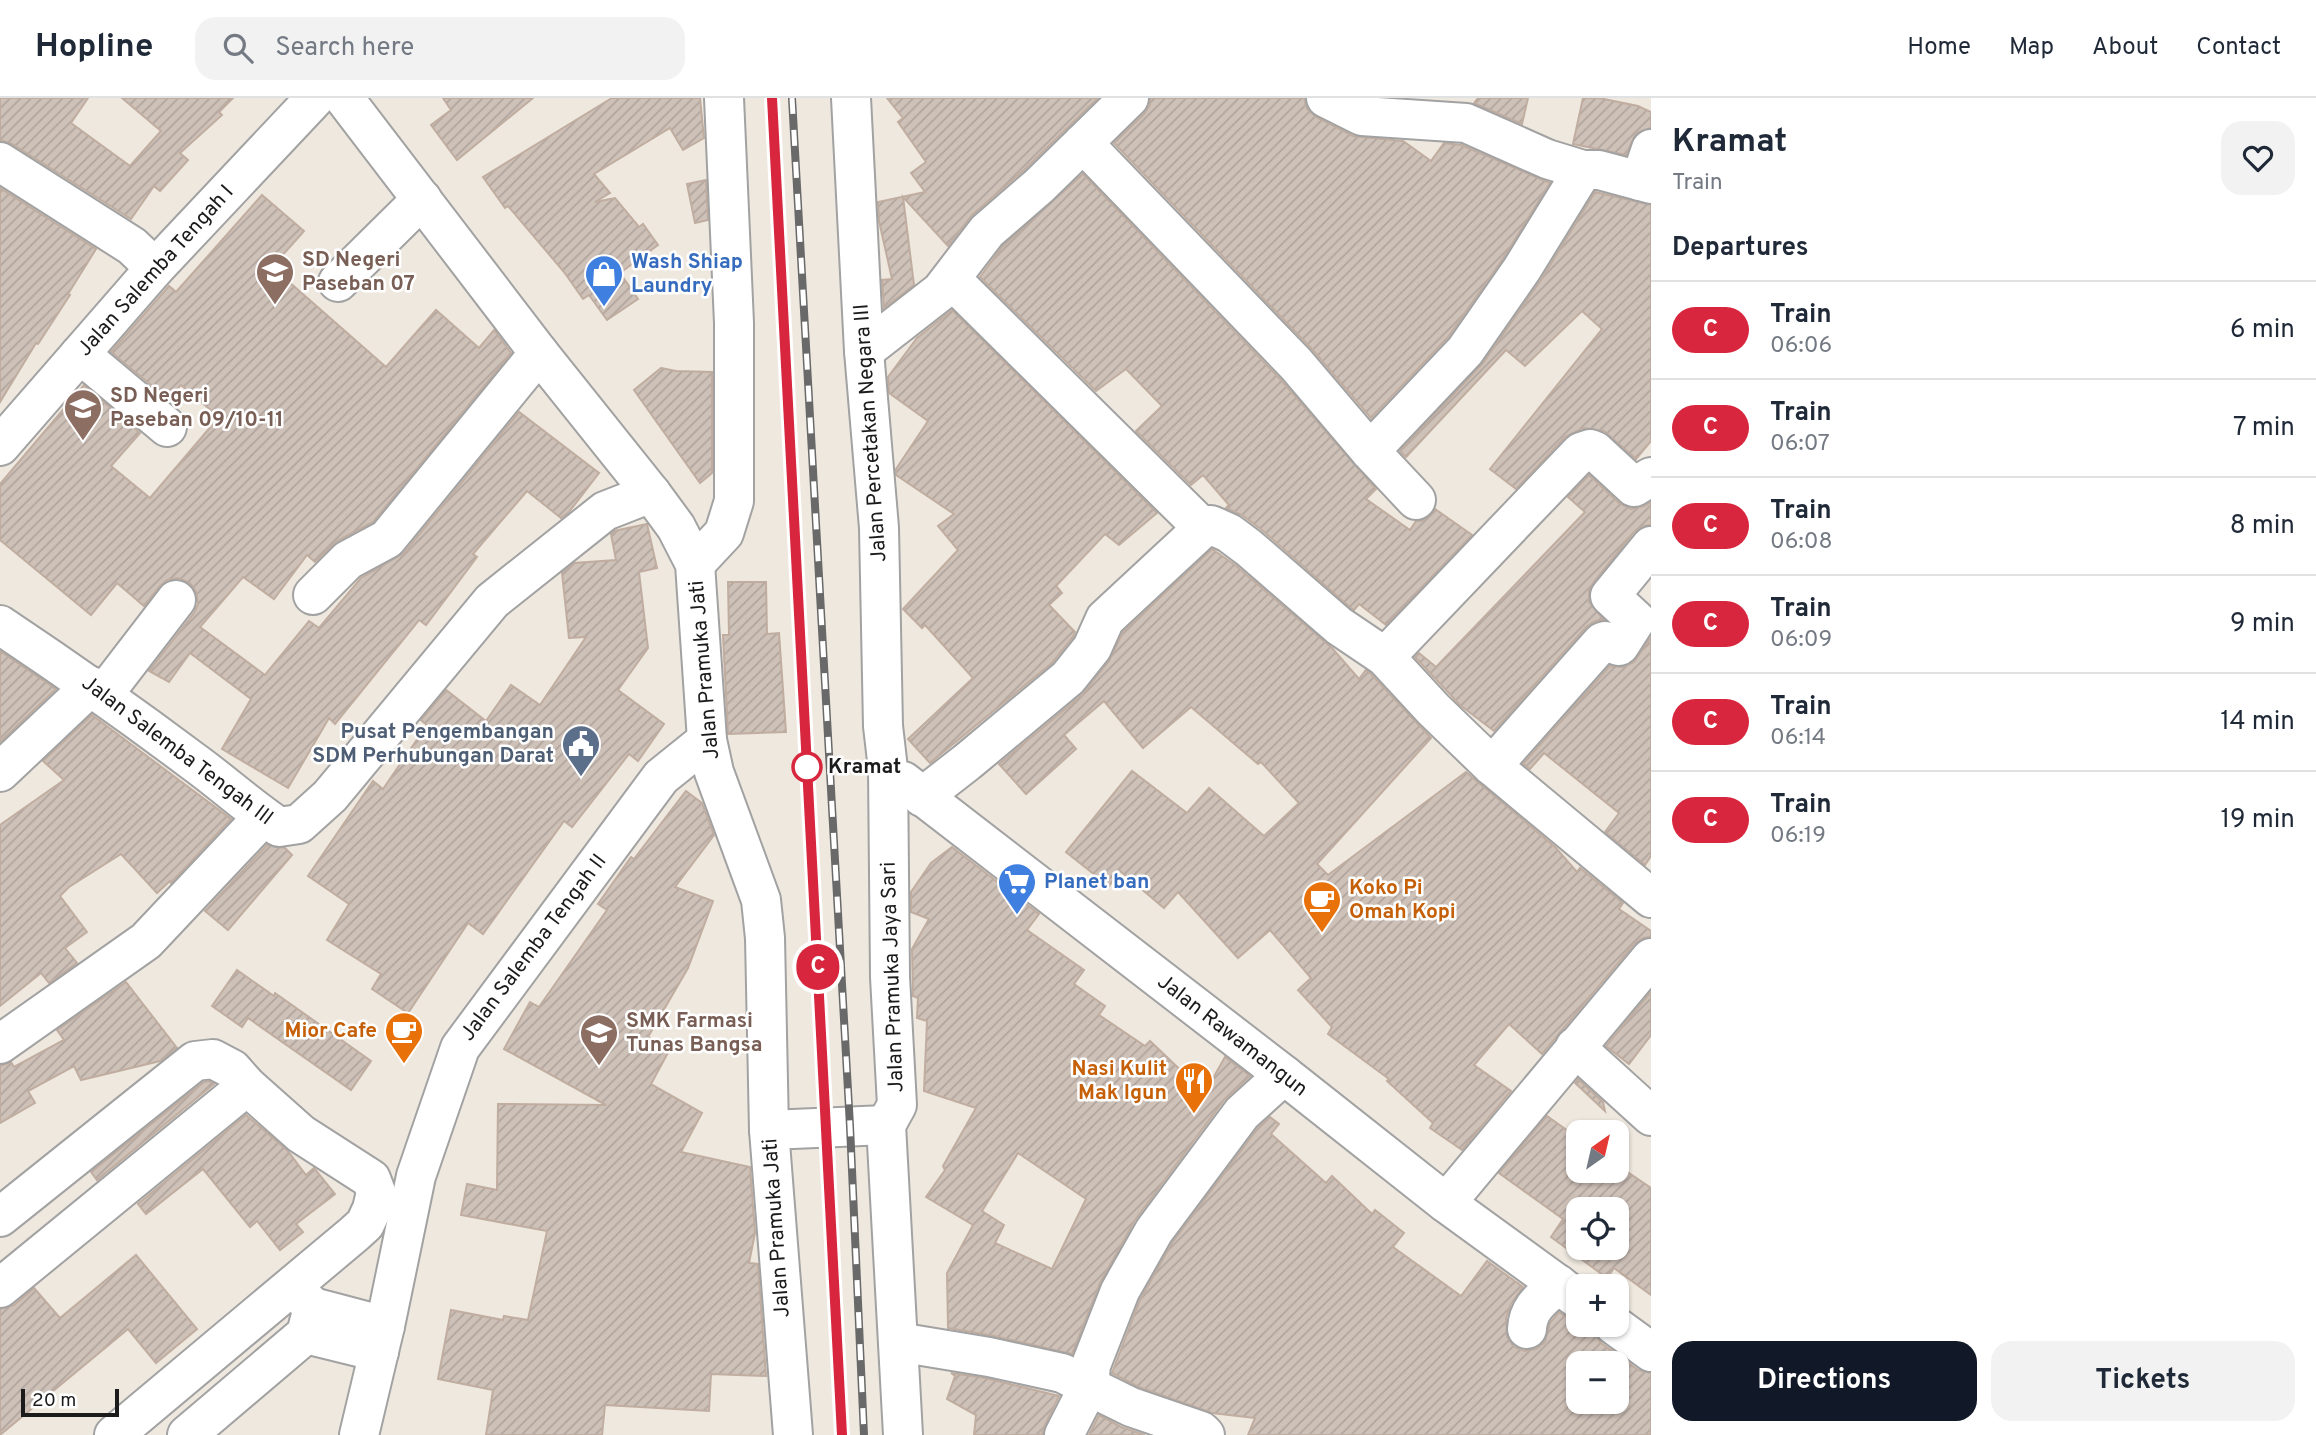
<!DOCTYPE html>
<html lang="en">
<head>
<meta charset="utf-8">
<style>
  body { margin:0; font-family:Overpass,sans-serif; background:#f2f2f3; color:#1f2937; height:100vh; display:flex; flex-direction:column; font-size:26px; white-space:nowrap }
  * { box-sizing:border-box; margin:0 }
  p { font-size:23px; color:#747a83 }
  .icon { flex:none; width:38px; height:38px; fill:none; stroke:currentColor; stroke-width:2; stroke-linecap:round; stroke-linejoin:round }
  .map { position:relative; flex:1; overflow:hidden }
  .details { display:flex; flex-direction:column; background:#fff; width:665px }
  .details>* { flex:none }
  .badge { padding:0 14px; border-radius:23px; font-size:24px; line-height:46px }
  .needle { width:46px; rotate:34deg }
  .buttons { position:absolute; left:1566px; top:1022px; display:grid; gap:14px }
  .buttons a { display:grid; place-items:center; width:63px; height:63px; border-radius:14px; background:#fff; box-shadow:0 2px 5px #0004; font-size:35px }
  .scale { position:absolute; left:21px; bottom:18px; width:98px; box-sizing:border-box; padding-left:7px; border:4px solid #1b1b1b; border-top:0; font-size:19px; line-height:24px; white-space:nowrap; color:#1b1b1b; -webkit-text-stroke:5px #fff; paint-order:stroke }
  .map>.badge { position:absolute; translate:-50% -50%; box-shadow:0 0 0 4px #fff }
  h2 { padding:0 21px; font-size:26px; line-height:63px }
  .round { display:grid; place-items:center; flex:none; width:74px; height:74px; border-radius:21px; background:#f2f2f3 }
  .summary { display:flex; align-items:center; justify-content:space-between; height:119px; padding:0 21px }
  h1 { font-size:33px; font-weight:700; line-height:52px }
  .button { display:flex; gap:14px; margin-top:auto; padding:14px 21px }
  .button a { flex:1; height:80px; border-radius:21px; background:#111827; color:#fff; font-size:28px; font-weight:700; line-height:80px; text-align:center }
  .button a+a { background:#f2f2f3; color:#1f2937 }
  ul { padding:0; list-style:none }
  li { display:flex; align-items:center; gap:21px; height:98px; padding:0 21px; border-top:2px solid #e0e1e3 }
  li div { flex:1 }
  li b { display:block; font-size:26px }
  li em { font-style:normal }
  li .badge { min-width:77px; font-weight:700; text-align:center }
  header { display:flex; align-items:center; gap:42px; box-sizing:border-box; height:98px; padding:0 35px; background:#fff; border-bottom:2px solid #e0e1e3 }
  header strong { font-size:33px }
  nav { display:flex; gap:38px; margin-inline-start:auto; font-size:24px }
  .search { width:490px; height:63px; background:#f2f2f3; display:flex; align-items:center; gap:18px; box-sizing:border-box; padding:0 24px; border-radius:21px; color:#747a83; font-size:26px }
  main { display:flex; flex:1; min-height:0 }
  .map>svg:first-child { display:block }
  .building { fill:url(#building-hatch); stroke:#c0ada0; stroke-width:2; fill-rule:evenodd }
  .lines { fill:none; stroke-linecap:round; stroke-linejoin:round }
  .minor-casing { stroke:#a2a2a2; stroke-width:42 }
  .minor { stroke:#fff; stroke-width:38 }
  .rail-casing { stroke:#696969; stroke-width:8 }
  .rail { stroke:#fff; stroke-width:5; stroke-dasharray:16; stroke-linecap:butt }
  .line-casing { stroke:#fff; stroke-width:16 }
  .line { stroke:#d7263d; stroke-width:10 }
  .stop-dot { fill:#fff; stroke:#d7263d; stroke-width:3.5 }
  .labels { text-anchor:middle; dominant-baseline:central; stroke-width:5; stroke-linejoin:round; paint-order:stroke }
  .education-label { font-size:21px; font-weight:bold; fill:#785e54; stroke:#fff; text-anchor:start }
  .shop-label { font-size:21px; font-weight:bold; fill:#366cbe; stroke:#fff; text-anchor:start }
  .street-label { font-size:21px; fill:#1b1b1b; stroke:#fff }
  .service-label { font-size:21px; font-weight:bold; fill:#4e5e75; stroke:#fff; text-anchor:end }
  .stop-label { font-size:21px; font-weight:bold; fill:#1b1b1b; stroke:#fff; text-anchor:start }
  .food-label { font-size:21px; font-weight:bold; fill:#c56008; stroke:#fff; text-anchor:end }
</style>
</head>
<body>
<header>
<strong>Hopline</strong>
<div class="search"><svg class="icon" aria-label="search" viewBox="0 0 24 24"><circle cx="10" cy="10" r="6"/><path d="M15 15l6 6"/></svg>Search here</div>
<nav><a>Home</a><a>Map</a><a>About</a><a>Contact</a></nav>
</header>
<main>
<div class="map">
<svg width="1651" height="1337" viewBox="0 0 1651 1337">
  <defs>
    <pattern id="building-hatch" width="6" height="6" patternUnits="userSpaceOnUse" patternTransform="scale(1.75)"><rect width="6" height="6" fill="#cec1b8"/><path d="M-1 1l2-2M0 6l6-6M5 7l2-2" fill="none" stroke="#b0a59e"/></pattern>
  </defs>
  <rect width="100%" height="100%" fill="#eee8df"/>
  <g class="building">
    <path d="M0 0H88L71 25 130 68 161 33 122 0H233L219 14 222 17 180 55 188 62 160 93 154 88 131 121 12 46 0 42Z"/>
    <path d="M443 0H533L457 62 431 27 451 12Z"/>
    <path d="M612 0H700L704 40 683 52 670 30 594 76 610 95 595 104 615 100 639 129 643 126 658 147 620 175 638 201 607 222 589 197 583 201 564 174 508 108 505 110 483 79Z"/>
    <path d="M887 0H1098L1024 72 972 117 948 148 903 99 914 187 884 210 882 182 892 181 879 123 878 104 925 94 911 75 926 64 898 24 903 20Z"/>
    <path d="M1150 0H1304L1307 11 1316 19 1353 38 1403 43 1431 63 1444 45 1461 47 1550 85 1504 159 1448 239 1371 320 1312 251 1114 45 1144 16 1150 7Z"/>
    <path d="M1478 0H1528L1522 26 1474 5Z"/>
    <path d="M1583 0H1599L1638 8 1651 14V30L1636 35 1626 57 1573 46Z"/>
    <path d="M1083 76 1280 281 1376 391 1366 401 1410 432 1416 423H1422L1430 418 1435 411 1472 437 1386 527 1359 506 1354 512 1352 511 1262 432 1242 417 1226 410 1229 407 1203 377 1191 387 1136 333 1162 308 1126 271 1096 293 980 179 1003 148Z"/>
    <path d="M706 82 708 122 695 125 687 86Z"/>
    <path d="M0 90 96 151 68 196 70 197 38 246 36 245 0 304Z"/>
    <path d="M1595 94 1651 107V343L1636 361 1604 333 1583 330 1565 339 1516 391 1490 371 1602 231 1582 213 1525 268 1506 252 1406 359 1400 353 1483 265 1541 182Z"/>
    <path d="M262 97 304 133 272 169 386 269 436 212 479 250 494 232 511 255 373 424 337 443 315 464 307 457 274 501 243 479 200 529 265 577 309 523 319 530 361 480 404 455 519 314 599 375 569 414 561 420 527 393 473 456 477 459 426 527 419 522 335 626 329 620 288 690 222 651 251 601 190 555 169 584 149 573 194 515 198 506 196 494 190 485 178 480 167 482 159 489 144 508 117 485 91 517 0 442V386L84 287 140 335 111 368 150 400 219 319 181 287 168 301 111 254 169 188 176 194Z"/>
    <path d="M952 212 1157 415 1119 447 1105 436 1056 488 1062 495 1049 507 1075 534 1073 539 1052 565 930 665 908 641 973 580 925 527 922 530 903 511 958 452 938 428 954 416 896 377V371L928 323 889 295 888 279 917 240Z"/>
    <path d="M661 270 676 273 712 274V375L700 385 634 292Z"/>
    <path d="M1589 377 1619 405 1631 411 1644 408 1651 404V427L1643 428 1634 434 1593 485 1589 493V504L1604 522 1595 523 1586 529 1494 633 1460 607 1415 559 1419 555 1436 569 1585 414 1568 399Z"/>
    <path d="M647 426 657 470 639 474 648 550 618 592 664 626 638 663 629 656 572 729 564 723 483 836 468 825 408 915 372 891 381 876 327 842 349 806 308 778 373 683 383 691 427 627 421 622 446 592 486 623 511 587 540 607 586 539 569 540 562 475 574 465 616 462 611 436 614 433Z"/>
    <path d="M1212 451 1235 467 1332 550 1359 581 1366 572 1371 576 1431 640 1317 766 1328 777 1466 674 1555 749 1577 774 1580 770 1623 805 1619 811 1651 833V839L1643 840 1634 846 1542 956 1509 926 1474 967 1511 993 1462 1052 1430 1030 1433 1025 1387 983 1389 981 1328 936 1332 929 1298 892 1311 880 1270 832 1238 860 1178 794 1164 810 1120 773 1109 788 1066 754 1132 673 1187 715 1209 690 1264 738 1299 705 1261 664 1258 666 1191 609 1143 650 1104 603 1064 637 1076 651 1026 696 999 666 1082 597 1109 563 1123 534Z"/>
    <path d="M728 484H766L767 536 779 535 786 634 728 636 723 537H729Z"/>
    <path d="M1651 539V758L1645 767 1605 734 1619 715 1544 655 1530 671 1523 666 1610 568 1623 569 1634 564Z"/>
    <path d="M0 553 56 591 0 644Z"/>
    <path d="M92 617 231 721 171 785 170 783 157 795 121 756 69 789 60 798 87 834 65 850 77 865 49 885 41 875 0 908V727L64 682 43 663Z"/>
    <path d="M686 693 702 705 714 737 675 789 713 803 688 870 648 939 670 951 651 986 702 1015 681 1054 750 1069 755 1135 749 1165 758 1166 766 1278 711 1276 709 1313 605 1307 602 1337H486L493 1292 438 1281 451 1212 503 1222 504 1218 528 1222 547 1133 461 1117 467 1086 497 1092 498 1006 606 1007 504 951 530 904 539 909 607 812 598 806 631 759 634 761Z"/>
    <path d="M267 747 285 750 292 757 228 832 205 813Z"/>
    <path d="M952 749 1039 816 1027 832 1084 872 1074 886 1105 908 1099 917 1145 948 1150 943 1193 984 1201 974 1212 982 1225 959 1250 978 1224 1002 1135 1122 1100 1185 1072 1256 994 1238 948 1230 947 1175 973 1127 926 1099 945 1072 943 1068 976 1010 924 993 927 923 917 920 918 900 913 898 912 851 929 821 911 814V794L931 765ZM1018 1055 1086 1101 1052 1171 995 1145 1004 1127 982 1113Z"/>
    <path d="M237 872 274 898 275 895 371 963 351 992 248 920 242 929 212 908Z"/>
    <path d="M126 884 177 950 160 963 81 982 74 968 28 993 35 1005 0 1025V968L11 964 14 969 64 942 57 932Z"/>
    <path d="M1651 894V937L1629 966 1606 948Z"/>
    <path d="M1578 981 1603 1004 1605 1013 1575 985Z"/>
    <path d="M209 983 214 986 97 1082 91 1074 204 984Z"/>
    <path d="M246 1017 287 1052 306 1077 314 1070 335 1096 296 1126 303 1134 280 1152 257 1123 250 1129 203 1071 146 1116 138 1106Z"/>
    <path d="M1547 1018 1578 1040V1073H1617V1067L1651 1090V1197L1614 1170 1607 1180 1551 1139 1563 1121 1499 1075ZM1578 1111H1617V1150H1578Z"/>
    <path d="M1270 1019 1279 1026 1271 1036 1326 1085 1332 1078 1372 1116 1375 1112 1404 1135 1393 1149 1461 1198 1487 1163 1523 1189 1511 1206 1506 1220 1507 1239 1514 1249 1525 1253 1536 1251 1545 1244 1550 1225 1559 1214 1566 1219 1578 1222V1227H1585L1593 1233 1601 1245 1638 1272 1651 1275V1337H1248L1255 1320 1212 1315 1139 1289 1112 1275 1140 1202 1172 1145 1258 1030ZM1578 1265H1617V1304H1578Z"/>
    <path d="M136 1157 197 1231 156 1265 128 1231 0 1337V1211L14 1207 34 1190 60 1220Z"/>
    <path d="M951 1275 985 1280 1059 1298 1045 1327 1042 1337H974L976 1317 947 1301 955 1278Z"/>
    <path d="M1099 1317 1121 1329 1145 1337H1089Z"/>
  </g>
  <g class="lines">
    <defs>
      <g id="minor">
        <path d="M344 0 539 255 651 395 676 429 695 466 707 642 714 674 761 802 765 840 769 1032 793 1337"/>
        <path d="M851 0 864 253 879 430 883 628 888 671 890 879 897 1007 886 1027 903 1337"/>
        <path d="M1326 0 1362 18 1466 25 1547 61 1583 72"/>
        <path d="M1083 45 1296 266 1370 353 1416 402"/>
        <path d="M0 64 132 148 155 170"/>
        <path d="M1640 83 1651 51"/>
        <path d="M951 181 1203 430"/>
        <path d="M338 184 422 101"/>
        <path d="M864 253 941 193 987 133 1039 88 1129 0"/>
        <path d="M80 256 167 329"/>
        <path d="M0 348 155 170 315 0"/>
        <path d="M1370 353 1465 253 1522 171 1583 72H1599L1651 86"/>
        <path d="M695 466 724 435 734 403V225L724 0"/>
        <path d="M313 497 348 462 387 441 539 255"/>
        <path d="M0 527C66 571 130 616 194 664 223 685 249 709 279 729L299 726 330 698 492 503 605 413 651 395"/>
        <path d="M1385 559 1581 354 1590 351 1595 353 1634 389 1651 379"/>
        <path d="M103 597 176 502"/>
        <path d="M1492 668 1602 544 1605 543 1619 548 1620 547 1636 522 1610 498 1651 448"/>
        <path d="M0 674 91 588"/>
        <path d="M903 683 1284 977 1446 1105 1578 1201"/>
        <path d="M922 699 967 664 1068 580 1092 550 1105 521 1203 430 1211 427 1229 435 1249 450 1339 528 1385 559 1433 611 1492 668 1651 800"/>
        <path d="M0 946 146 843 263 719"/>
        <path d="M1575 949 1651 1018"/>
        <path d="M769 1032 886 1027"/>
        <path d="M1446 1105 1651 860"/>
        <path d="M0 1119 195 963 213 961 232 971 247 988 301 1036 371 1081 376 1094 372 1111 365 1126 354 1136 114 1337"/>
        <path d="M0 1190 247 988"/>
        <path d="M313 1209 385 1228"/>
        <path d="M1614 1227 1651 1254"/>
        <path d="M1527 1231C1528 1209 1543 1200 1558 1186"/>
        <path d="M306 1236 379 1254"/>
        <path d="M898 1244 989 1259 1062 1275 1131 1309 1201 1333 1205 1337"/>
        <path d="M187 1337 306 1236 313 1209 292 1189"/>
        <path d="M359 1337 385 1228 416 1078 460 950 661 679 707 642"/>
        <path d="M1064 1337 1089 1288 1091 1267 1120 1193 1154 1133 1242 1015 1284 977"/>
      </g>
    </defs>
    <use href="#minor" class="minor-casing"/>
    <use href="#minor" class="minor"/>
    <defs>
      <g id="rail">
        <path d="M772 0 842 1337"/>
        <path d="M792 0 850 1028 864 1337"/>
      </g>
    </defs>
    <use href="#rail" class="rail-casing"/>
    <use href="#rail" class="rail"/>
  </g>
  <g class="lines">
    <defs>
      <path id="line" d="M772 0 842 1337"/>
    </defs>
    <use href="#line" class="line-casing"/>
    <use href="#line" class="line"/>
  </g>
  <defs>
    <symbol id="school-pin" viewBox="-11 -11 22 30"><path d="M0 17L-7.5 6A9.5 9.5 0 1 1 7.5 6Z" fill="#8d6e63" stroke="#fff"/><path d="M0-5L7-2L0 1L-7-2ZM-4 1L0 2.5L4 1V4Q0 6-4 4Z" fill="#fff"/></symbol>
    <symbol id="shop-pin" viewBox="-11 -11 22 30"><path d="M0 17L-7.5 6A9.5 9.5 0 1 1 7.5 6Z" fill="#3f7fe0" stroke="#fff"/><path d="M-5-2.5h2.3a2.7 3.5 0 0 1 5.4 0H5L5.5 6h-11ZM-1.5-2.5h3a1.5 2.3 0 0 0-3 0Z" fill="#fff"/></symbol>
    <symbol id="civic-pin" viewBox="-11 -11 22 30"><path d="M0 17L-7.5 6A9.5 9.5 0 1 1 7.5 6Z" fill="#5c6f8a" stroke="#fff"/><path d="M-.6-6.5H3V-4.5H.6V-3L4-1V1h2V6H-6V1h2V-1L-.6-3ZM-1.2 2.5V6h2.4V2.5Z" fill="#fff"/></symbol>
    <symbol id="supermarket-pin" viewBox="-11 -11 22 30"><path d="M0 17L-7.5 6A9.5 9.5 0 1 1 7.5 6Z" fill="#3f7fe0" stroke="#fff"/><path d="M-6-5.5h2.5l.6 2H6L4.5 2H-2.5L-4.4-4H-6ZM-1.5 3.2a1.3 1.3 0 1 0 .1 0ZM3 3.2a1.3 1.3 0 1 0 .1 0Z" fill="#fff"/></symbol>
    <symbol id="cafe-pin" viewBox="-11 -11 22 30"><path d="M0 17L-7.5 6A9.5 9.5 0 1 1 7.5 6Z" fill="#e8710a" stroke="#fff"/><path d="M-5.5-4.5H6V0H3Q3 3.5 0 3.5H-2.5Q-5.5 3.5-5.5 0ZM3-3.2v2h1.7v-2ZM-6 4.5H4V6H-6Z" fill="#fff"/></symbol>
    <symbol id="restaurant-pin" viewBox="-11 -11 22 30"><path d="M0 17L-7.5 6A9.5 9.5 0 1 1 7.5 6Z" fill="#e8710a" stroke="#fff"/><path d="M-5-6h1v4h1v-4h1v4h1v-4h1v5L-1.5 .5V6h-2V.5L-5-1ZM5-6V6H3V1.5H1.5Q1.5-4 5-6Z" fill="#fff"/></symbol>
  </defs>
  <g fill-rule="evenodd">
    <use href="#school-pin" x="253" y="152" width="44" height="60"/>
    <use href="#shop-pin" x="582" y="154" width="44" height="60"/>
    <use href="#school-pin" x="61" y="288" width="44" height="60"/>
    <use href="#civic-pin" x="559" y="624" width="44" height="60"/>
    <use href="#supermarket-pin" x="995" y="762" width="44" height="60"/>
    <use href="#cafe-pin" x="1300" y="780" width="44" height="60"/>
    <use href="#cafe-pin" x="382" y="911" width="44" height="60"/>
    <use href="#school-pin" x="577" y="913" width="44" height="60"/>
    <use href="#restaurant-pin" x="1172" y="961" width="44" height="60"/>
  </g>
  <circle class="stop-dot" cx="807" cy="669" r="14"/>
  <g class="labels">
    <g class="education-label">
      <text x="302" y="162">SD Negeri<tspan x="302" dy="24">Paseban 07</tspan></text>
      <text x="110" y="298">SD Negeri<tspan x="110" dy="24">Paseban 09/10-11</tspan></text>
      <text x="626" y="923">SMK Farmasi<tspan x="626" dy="24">Tunas Bangsa</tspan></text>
    </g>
    <g class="shop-label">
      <text x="631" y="164">Wash Shiap<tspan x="631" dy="24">Laundry</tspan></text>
      <text x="1044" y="784">Planet ban</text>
    </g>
    <g class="street-label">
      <text transform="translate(156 173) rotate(-48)">Jalan Salemba Tengah I</text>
      <text transform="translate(871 335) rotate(-94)">Jalan Percetakan Negara III</text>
      <text transform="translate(705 572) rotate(-95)">Jalan Pramuka Jati</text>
      <text transform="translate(177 653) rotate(37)">Jalan Salemba Tengah III</text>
      <text transform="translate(534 850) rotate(-53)">Jalan Salemba Tengah II</text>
      <text transform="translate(893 879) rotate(-92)">Jalan Pramuka Jaya Sari</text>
      <text transform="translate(1232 938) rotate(38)">Jalan Rawamangun</text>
      <text transform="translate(777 1130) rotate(-94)">Jalan Pramuka Jati</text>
    </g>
    <g class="service-label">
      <text x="554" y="634">Pusat Pengembangan<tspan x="554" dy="24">SDM Perhubungan Darat</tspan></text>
    </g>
    <g class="stop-label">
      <text x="828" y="669">Kramat</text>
    </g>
    <g class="food-label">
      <text x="1349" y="790" text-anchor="start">Koko Pi<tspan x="1349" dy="24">Omah Kopi</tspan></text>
      <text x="377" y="933">Mior Cafe</text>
      <text x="1167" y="971">Nasi Kulit<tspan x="1167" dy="24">Mak Igun</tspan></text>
    </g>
  </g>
</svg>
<div class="buttons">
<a><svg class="needle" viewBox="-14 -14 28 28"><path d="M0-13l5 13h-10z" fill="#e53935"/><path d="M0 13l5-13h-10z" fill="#747a83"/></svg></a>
<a><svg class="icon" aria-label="locate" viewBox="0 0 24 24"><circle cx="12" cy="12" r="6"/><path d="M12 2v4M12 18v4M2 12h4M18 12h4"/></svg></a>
<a>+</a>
<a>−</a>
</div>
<div class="scale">20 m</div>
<b class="badge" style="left:818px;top:869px;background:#d7263d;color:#fff">C</b>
</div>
<section class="details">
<div class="summary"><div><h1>Kramat</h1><p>Train</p></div><a class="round"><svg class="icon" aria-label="heart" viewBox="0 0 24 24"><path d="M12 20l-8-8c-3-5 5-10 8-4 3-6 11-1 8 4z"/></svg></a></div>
<h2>Departures</h2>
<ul>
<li><span class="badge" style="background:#d7263d;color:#fff">C</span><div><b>Train</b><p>06:06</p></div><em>6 min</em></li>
<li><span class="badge" style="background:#d7263d;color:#fff">C</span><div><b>Train</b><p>06:07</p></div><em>7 min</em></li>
<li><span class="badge" style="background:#d7263d;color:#fff">C</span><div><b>Train</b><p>06:08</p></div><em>8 min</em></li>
<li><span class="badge" style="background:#d7263d;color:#fff">C</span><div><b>Train</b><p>06:09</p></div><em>9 min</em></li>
<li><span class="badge" style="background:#d7263d;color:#fff">C</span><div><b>Train</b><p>06:14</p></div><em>14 min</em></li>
<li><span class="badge" style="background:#d7263d;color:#fff">C</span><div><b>Train</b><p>06:19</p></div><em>19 min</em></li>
</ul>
<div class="button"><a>Directions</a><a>Tickets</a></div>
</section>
</main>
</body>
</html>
